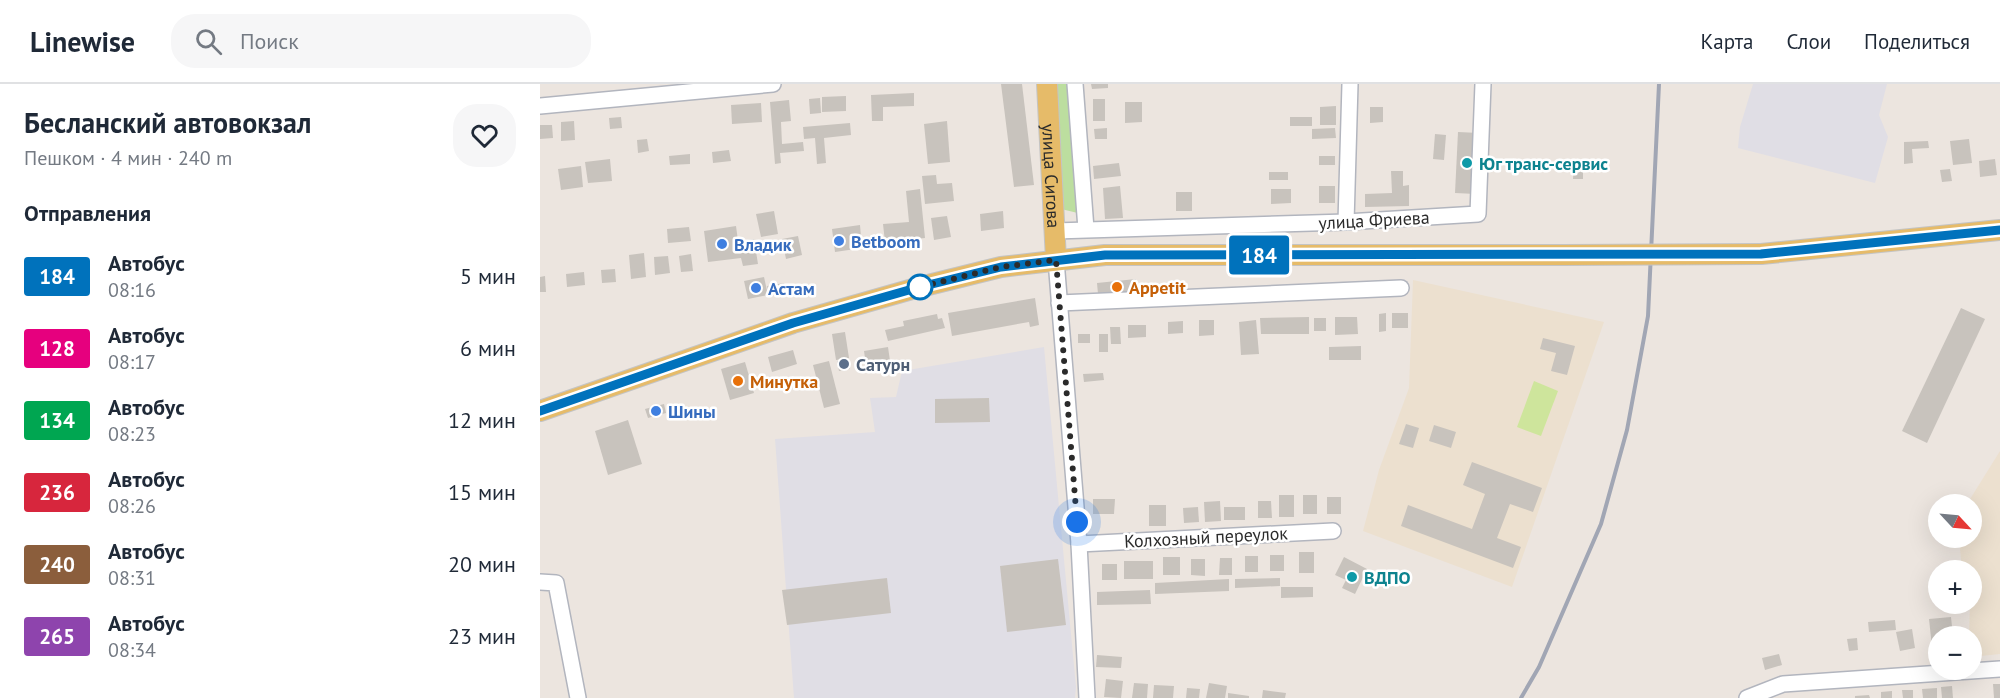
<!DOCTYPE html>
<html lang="ru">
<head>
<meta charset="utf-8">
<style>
  body { margin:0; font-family:"PT Sans",sans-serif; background:#f6f6f7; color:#1f2937; height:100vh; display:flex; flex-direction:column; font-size:22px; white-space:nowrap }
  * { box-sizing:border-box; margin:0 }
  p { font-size:20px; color:#747a83 }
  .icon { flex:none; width:33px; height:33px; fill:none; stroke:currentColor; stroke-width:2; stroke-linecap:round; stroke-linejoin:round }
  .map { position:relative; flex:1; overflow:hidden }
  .sheet { display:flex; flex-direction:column; background:#fff; width:540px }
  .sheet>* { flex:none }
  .badge { padding:0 12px; border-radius:4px; font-size:21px; line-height:39px }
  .needle { width:39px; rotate:116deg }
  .tools { position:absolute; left:1388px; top:410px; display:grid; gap:12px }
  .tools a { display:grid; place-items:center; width:54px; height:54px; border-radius:50%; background:#fff; box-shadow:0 6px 24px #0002; font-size:30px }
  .you { position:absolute; width:30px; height:30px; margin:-15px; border:4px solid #fff; border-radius:50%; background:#1a73e8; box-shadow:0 0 0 9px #1a73e833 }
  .map>.badge { position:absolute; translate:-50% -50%; box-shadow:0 0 0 3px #fff }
  h2 { padding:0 24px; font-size:22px; line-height:54px }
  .round { display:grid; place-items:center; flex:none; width:63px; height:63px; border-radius:24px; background:#f6f6f7 }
  .overview { display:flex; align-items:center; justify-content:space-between; height:102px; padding:0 24px }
  h1 { font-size:28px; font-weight:800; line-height:45px }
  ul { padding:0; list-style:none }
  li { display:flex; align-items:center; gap:18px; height:72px; padding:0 24px }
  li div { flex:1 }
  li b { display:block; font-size:22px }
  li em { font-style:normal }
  li .badge { min-width:66px; font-weight:700; text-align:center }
  header { display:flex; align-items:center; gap:36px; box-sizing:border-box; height:84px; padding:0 30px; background:#fff; border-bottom:2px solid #e0e1e3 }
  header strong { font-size:28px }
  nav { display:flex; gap:33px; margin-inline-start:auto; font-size:21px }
  .search { width:420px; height:54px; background:#f6f6f7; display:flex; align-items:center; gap:15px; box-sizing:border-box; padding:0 21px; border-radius:24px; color:#747a83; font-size:22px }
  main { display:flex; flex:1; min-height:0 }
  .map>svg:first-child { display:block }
  .industrial { fill:#e0dee5 }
  .education { fill:#ece0cf }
  .green { fill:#bcde9f }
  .pitch { fill:#cee59c }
  .building { fill:#c8c3bd }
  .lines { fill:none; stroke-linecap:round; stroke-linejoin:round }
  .minor-casing { stroke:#b2b5be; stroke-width:18 }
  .major-casing { stroke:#c4c4c4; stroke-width:22 }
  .minor { stroke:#fff; stroke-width:15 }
  .major { stroke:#e6bb69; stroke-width:20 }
  .rail { stroke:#a1a6b4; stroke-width:4 }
  .major-bridge-casing { stroke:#c4c4c4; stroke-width:22; stroke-linecap:butt }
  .major-bridge { stroke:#e6bb69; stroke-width:20 }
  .line-casing { stroke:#fff; stroke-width:14 }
  .line { stroke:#0072bc; stroke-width:9 }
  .walk { stroke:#2b2b2b; stroke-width:6; stroke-dasharray:0 10.8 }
  .culture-dot { fill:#0f9aa8; stroke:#fff; stroke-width:2 }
  .shop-dot { fill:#3f7fe0; stroke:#fff; stroke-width:2 }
  .stop-dot { fill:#fff; stroke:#0072bc; stroke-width:3 }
  .food-dot { fill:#e8710a; stroke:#fff; stroke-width:2 }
  .service-dot { fill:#5c6f8a; stroke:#fff; stroke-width:2 }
  .labels { text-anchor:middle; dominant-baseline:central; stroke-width:5; stroke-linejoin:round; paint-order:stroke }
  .culture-label { font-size:18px; font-weight:bold; fill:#0d838f; stroke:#fff; text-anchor:start }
  .street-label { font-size:18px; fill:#2b2b2b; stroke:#fff }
  .shop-label { font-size:18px; font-weight:bold; fill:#366cbe; stroke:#fff; text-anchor:start }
  .food-label { font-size:18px; font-weight:bold; fill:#c56008; stroke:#fff; text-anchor:start }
  .service-label { font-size:18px; font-weight:bold; fill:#4e5e75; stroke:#fff; text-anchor:start }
</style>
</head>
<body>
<header>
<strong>Linewise</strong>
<div class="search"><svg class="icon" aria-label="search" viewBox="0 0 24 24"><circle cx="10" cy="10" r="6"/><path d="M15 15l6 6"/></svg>Поиск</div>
<nav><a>Карта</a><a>Слои</a><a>Поделиться</a></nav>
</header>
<main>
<section class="sheet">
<div class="overview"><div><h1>Бесланский автовокзал</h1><p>Пешком · 4 мин · 240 m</p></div><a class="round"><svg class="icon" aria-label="heart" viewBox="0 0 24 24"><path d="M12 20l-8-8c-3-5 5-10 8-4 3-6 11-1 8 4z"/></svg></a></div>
<h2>Отправления</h2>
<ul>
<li><span class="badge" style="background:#0072bc;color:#fff">184</span><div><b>Автобус</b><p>08:16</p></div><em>5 мин</em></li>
<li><span class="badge" style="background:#e6007e;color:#fff">128</span><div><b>Автобус</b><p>08:17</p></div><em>6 мин</em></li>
<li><span class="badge" style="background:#00a651;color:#fff">134</span><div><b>Автобус</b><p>08:23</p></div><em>12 мин</em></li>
<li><span class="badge" style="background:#d7263d;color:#fff">236</span><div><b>Автобус</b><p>08:26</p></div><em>15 мин</em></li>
<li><span class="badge" style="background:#8b5e3c;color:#fff">240</span><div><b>Автобус</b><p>08:31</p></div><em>20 мин</em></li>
<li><span class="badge" style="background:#8e44ad;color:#fff">265</span><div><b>Автобус</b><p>08:34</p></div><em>23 мин</em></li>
</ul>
</section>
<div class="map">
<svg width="1460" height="614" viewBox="0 0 1460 614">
  <rect width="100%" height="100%" fill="#ece5df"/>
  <g class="industrial">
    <path d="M1213 0H1347L1339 31 1348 53 1335 99 1198 64 1200 43Z"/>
    <path d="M504 263 536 603 535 614H254L235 355 335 348 330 314 356 313 362 287Z"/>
  </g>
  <g class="education">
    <path d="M873 196 1064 238 972 503 823 447 839 386 869 304Z"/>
    <path d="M1460 367V570L1431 573V552H1429L1431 486H1422L1419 453H1431V420H1427Z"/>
  </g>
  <path class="green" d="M510 0H532L542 130 521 125Z"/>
  <path class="pitch" d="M994 297 1018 307 1001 352 977 343Z"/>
  <g class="building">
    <path d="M461 0H482L494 101 474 103Z"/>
    <path d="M551 0H568V4L552 5Z"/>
    <path d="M374 9V22L343 23V37H332L331 11Z"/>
    <path d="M306 12V27L282 28V13Z"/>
    <path d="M280 14 281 29 270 30 269 15Z"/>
    <rect x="553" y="15" width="12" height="22"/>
    <path d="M249 16 251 37 241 38 242 60 263 58 264 67 240 69 241 79 235 80 230 18Z"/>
    <path d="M585 18H602V38L585 39Z"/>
    <path d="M221 19 222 38 192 40 191 21Z"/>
    <path d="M796 22V41H780V23Z"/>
    <path d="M830 23H843V38L830 39Z"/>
    <path d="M81 33 82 44 70 45 69 34Z"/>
    <rect x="750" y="33" width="22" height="9"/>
    <path d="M34 37 35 56 21 57V38Z"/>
    <path d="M407 37 410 78 388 80 384 40Z"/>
    <path d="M310 39 311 51 284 54 286 79 277 80 275 54 264 55 263 43Z"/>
    <path d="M0 41H12L13 54 0 55Z"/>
    <path d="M567 44V55H555L554 45Z"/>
    <path d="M795 44 796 54 772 55V45Z"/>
    <path d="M918 48 939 49 936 110 915 109Z"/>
    <path d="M895 50 906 51 904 76 893 75Z"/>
    <path d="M107 55 109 67 98 69 97 56Z"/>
    <path d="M1429 55 1432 79 1413 81 1410 57Z"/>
    <path d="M1388 57 1389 64 1372 65 1373 79 1364 80V58Z"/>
    <path d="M189 66 191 77 173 79 172 68Z"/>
    <path d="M150 70V80L130 81 129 72Z"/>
    <rect x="779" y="72" width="16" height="9"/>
    <path d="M70 75 72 97 48 99 45 78Z"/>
    <path d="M1455 75 1457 91 1440 93 1439 77Z"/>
    <path d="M579 79 581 92 554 95 553 82Z"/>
    <path d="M1034 79H1043V95H1033Z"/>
    <path d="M41 82 43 103 21 106 18 85Z"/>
    <path d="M1410 85 1412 97 1402 98 1400 86Z"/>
    <path d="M851 87H863V102L869 101V122L825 123V110L852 109Z"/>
    <rect x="729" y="88" width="19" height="8"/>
    <path d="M396 91 397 100 412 99 414 117 385 120 382 92Z"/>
    <path d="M580 102 583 134 565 135 563 104Z"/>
    <rect x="779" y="102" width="16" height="17"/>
    <path d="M380 105 385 154 345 158 343 140 369 138 366 107Z"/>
    <path d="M731 105H751V119L731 120Z"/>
    <rect x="636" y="108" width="16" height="19"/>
    <path d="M234 127 238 150 221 153 216 130Z"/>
    <path d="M463 127 464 144 441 147 440 130Z"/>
    <path d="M407 132 411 153 394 156 391 134Z"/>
    <path d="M320 141 322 164 295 168 292 145Z"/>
    <path d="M196 142 198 157 214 155 218 180 203 182 201 174 168 178 164 147Z"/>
    <path d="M149 143 151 157 128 159 127 145Z"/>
    <path d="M258 152 262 171 246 175 242 155Z"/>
    <path d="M104 169 106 193 91 195 89 171Z"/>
    <path d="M151 170 153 187 141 188 139 172Z"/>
    <path d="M128 172 130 189 115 191 114 173Z"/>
    <path d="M75 185 76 198 62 199 61 186Z"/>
    <path d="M44 188 45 201 27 203 26 190Z"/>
    <path d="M5 192 6 208H0V193Z"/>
    <path d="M224 193 228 211 208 215 204 197Z"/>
    <path d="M596 195 597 207 558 210 557 199Z"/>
    <path d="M244 199 245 208 229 211 227 202Z"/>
    <path d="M495 214 499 241 490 243 489 238 412 252 408 229Z"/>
    <path d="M1421 224 1445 235 1387 359 1362 347Z"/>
    <path d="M846 229V247L839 248V230Z"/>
    <rect x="852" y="229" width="16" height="15"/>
    <path d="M397 230 398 235 402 234 405 244 348 257 345 246 364 242 363 237Z"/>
    <path d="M769 233V250H721L720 234Z"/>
    <path d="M795 233H817L818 250 795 251Z"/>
    <rect x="774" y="234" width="12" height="13"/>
    <path d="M659 236H674V251L659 252Z"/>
    <path d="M716 236 719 270 701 271 699 238Z"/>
    <path d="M643 237V249L628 250V238Z"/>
    <path d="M588 241H606V253L588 254Z"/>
    <path d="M570 243H580L581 260H571Z"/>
    <path d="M305 248 309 274 296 276 292 250Z"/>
    <rect x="538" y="250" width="12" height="9"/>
    <rect x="559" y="250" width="9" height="18"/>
    <path d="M1003 254 1035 262 1027 291 1011 287 1016 269 1000 265Z"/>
    <path d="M821 262V276H789V263Z"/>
    <path d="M348 263 351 284 327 288 324 267Z"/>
    <path d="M253 266 257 280 232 288 228 273Z"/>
    <path d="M308 275 310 285 299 287 297 277Z"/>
    <path d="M289 277 300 320 284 324 273 281Z"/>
    <path d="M205 278 214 309 190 316 181 285Z"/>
    <path d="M563 289 564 296 544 298 543 290Z"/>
    <path d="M449 314 450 338 395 339V315Z"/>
    <path d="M124 320 126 329 108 334 105 325Z"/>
    <path d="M88 336 102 380 68 391 55 347Z"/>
    <path d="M866 340 879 344 873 364 859 360Z"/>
    <path d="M894 341 916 348 911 364 889 357Z"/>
    <path d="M932 378 1002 404 993 428 970 420 957 454 981 463 973 484 861 442 868 421 932 445 945 410 923 401Z"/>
    <rect x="739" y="411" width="15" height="22"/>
    <rect x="763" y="411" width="14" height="19"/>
    <rect x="787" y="413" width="14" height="17"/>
    <path d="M553 415H575L574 430H553Z"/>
    <path d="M680 417 681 437 665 438 664 418Z"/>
    <path d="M718 417H731L732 434H718Z"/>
    <rect x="609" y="421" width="17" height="21"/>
    <path d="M658 423 659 438 644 439 643 424Z"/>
    <rect x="684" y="423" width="21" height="13"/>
    <rect x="759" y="468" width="15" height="21"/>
    <rect x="730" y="471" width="14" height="16"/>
    <rect x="705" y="472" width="13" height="16"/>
    <rect x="623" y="473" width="17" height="18"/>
    <path d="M804 473 827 485 815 510 802 504 806 496 795 491Z"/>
    <path d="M680 474H692V491H679Z"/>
    <path d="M518 475 526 541 467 548 460 482Z"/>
    <path d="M651 475H665V492L651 491Z"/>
    <rect x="584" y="477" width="29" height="18"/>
    <rect x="562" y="480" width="15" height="16"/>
    <path d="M347 494 351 529 247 541 242 506Z"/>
    <path d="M740 494V502L695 504V495Z"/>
    <path d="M689 495V507L615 510V499Z"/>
    <path d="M741 503H773V513L741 514Z"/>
    <path d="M610 506 611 520 557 521V508Z"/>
    <path d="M1411 533 1413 552H1398V562L1392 563 1389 535Z"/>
    <path d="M1355 536 1356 546 1329 548 1328 538Z"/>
    <path d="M1372 545 1375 564 1360 567 1356 548Z"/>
    <path d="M1317 554 1318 566 1309 567 1307 555Z"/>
    <path d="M1239 570 1242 581 1225 586 1222 574Z"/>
    <path d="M557 571 582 573 581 584 556 583Z"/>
    <path d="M566 595 583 597 581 614 564 613Z"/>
    <path d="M594 599 608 600 607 614H592Z"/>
    <path d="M669 599 687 602 685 614H666Z"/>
    <path d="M1453 600H1460V614H1454Z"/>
    <path d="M614 601 634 602 633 614H613Z"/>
    <path d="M1412 602 1413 614H1402L1401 603Z"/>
    <path d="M647 604 660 605 659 614H646Z"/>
    <path d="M1397 604V614H1383L1382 605Z"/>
    <path d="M723 606 746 609 745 614H722Z"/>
    <path d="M1362 606H1373V614H1363Z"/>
    <path d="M1352 607V614H1341V608Z"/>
    <path d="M688 609 709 612V614H688Z"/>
    <path d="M1329 611 1330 614H1315V612Z"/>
  </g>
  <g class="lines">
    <defs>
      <g id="minor">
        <path d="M535 0 546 145"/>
        <path d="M0 22 233 0"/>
        <path d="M806 138 810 0"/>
        <path d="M515 147 806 138 938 130 943 0"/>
        <path d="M516 176 539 460 547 614"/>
        <path d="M519 219 861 204"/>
        <path d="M539 460 793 447"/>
        <path d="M0 498 16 499 38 614"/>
        <path d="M1207 614 1243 600 1460 585"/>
      </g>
      <g id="major">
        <path id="s1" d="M507 0 516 176"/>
        <path d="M1221 170 1460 146"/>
        <path d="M0 327 253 239 376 204 461 183 565 171H1024"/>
      </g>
    </defs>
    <use href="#minor" class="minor-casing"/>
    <use href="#major" class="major-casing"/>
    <use href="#minor" class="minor"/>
    <use href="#major" class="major"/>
    <path class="rail" d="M981 614 999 583 1061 440 1087 346 1108 232 1119 0"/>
    <defs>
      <path id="major-bridge" d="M1024 171 1221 170"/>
    </defs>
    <use href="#major-bridge" class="major-bridge-casing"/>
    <use href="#major-bridge" class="major-bridge"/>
  </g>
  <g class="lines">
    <defs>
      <path id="line" d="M0 327 253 239 376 204 461 183 565 171 1221 170 1460 146"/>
    </defs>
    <use href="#line" class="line-casing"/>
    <use href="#line" class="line"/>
    <path class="walk" d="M380 203 376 204 461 183 516 176 537 438"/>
  </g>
  <g class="culture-dot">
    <circle cx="927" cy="79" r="6"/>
    <circle cx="812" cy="493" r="6"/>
  </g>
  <g class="shop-dot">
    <circle cx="299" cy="157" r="6"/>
    <circle cx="182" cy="160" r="6"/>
    <circle cx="216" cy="204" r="6"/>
    <circle cx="116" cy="327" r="6"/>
  </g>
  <circle class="stop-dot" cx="380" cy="203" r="12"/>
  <g class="food-dot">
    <circle cx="577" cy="203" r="6"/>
    <circle cx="198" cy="297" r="6"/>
  </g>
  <circle class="service-dot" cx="304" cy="280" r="6"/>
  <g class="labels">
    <g class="culture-label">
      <text x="939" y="79">Юг транс-сервис</text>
      <text x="824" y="493">ВДПО</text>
    </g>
    <g class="street-label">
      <text stroke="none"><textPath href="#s1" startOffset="92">улица Сигова</textPath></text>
      <text transform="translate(834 136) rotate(-3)">улица Фриева</text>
      <text transform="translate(666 453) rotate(-3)">Колхозный переулок</text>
    </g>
    <g class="shop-label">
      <text x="311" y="157">Betboom</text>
      <text x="194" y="160">Владик</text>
      <text x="228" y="204">Астам</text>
      <text x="128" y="327">Шины</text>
    </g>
    <g class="food-label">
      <text x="589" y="203">Appetit</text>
      <text x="210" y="297">Минутка</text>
    </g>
    <g class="service-label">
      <text x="316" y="280">Сатурн</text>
    </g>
  </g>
</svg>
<div class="tools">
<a><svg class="needle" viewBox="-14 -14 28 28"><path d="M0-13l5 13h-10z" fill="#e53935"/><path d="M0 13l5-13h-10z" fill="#747a83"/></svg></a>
<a>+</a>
<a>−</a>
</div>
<div class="you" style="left:537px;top:438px"></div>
<b class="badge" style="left:719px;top:171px;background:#0072bc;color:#fff">184</b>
</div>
</main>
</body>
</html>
